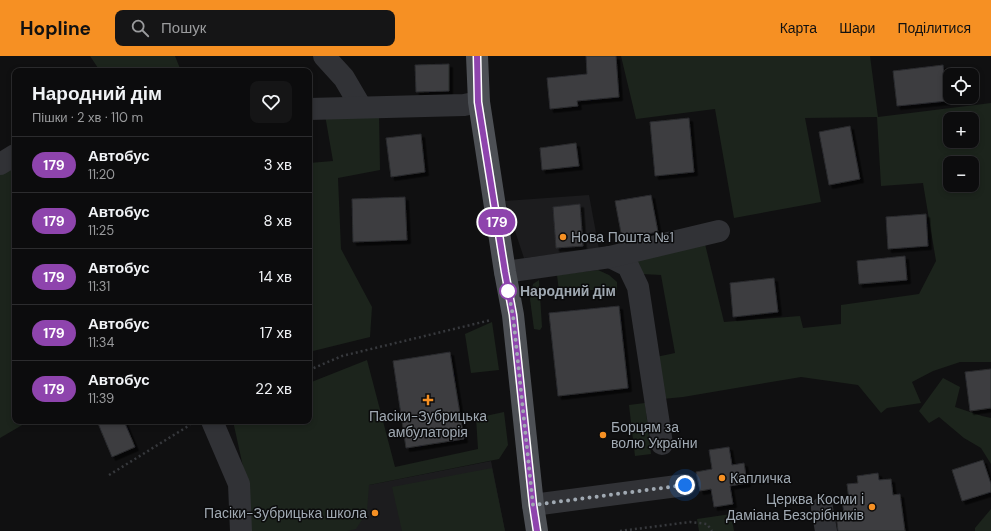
<!DOCTYPE html>
<html lang="uk">
<head>
<meta charset="utf-8">
<style>
  body { margin:0; font-family:"DM Sans",sans-serif; background:#151516; color:#f1f3f6; height:100vh; display:flex; flex-direction:column; font-size:15px; white-space:nowrap }
  * { box-sizing:border-box; margin:0 }
  p { font-size:13px; color:#9a9b9d }
  .icon { flex:none; width:22px; height:22px; fill:none; stroke:currentColor; stroke-width:2; stroke-linecap:round; stroke-linejoin:round }
  .map { position:relative; flex:1; overflow:hidden }
  .sheet { position:absolute; left:12px; top:12px; width:300px; height:356px; display:flex; flex-direction:column; background:#0c0c0d; border-radius:8px; box-shadow:0 2px 6px #0003,0 0 0 1px #2c2c2e }
  .sheet>* { flex:none }
  .badge { padding:0 8px; border-radius:13px; font-size:14px; line-height:26px }
  .fabs { position:absolute; left:943px; top:12px; display:grid; gap:8px }
  .fabs a { display:grid; place-items:center; width:36px; height:36px; border-radius:8px; background:#0c0c0d; box-shadow:0 2px 6px #0003,0 0 0 1px #2c2c2e; font-size:20px }
  .you { position:absolute; width:20px; height:20px; margin:-10px; border:3px solid #fff; border-radius:50%; background:#1a73e8; box-shadow:0 0 0 6px #1a73e833 }
  .map>.badge { position:absolute; translate:-50% -50%; box-shadow:0 0 0 2px #fff }
  .round { display:grid; place-items:center; flex:none; width:42px; height:42px; border-radius:8px; background:#151516 }
  .overview { display:flex; align-items:center; justify-content:space-between; height:68px; padding:0 20px }
  h1 { font-size:19px; font-weight:600; line-height:30px }
  ul { padding:0; list-style:none }
  li { display:flex; align-items:center; gap:12px; height:56px; padding:0 20px; border-top:1px solid #2c2c2e }
  li div { flex:1 }
  li b { display:block; font-size:15px }
  li em { font-style:normal }
  li .badge { min-width:44px; font-weight:700; text-align:center }
  header { display:flex; align-items:center; gap:24px; box-sizing:border-box; height:56px; padding:0 20px; background:#f69023; color:#111 }
  header strong { font-size:19px }
  nav { display:flex; gap:22px; margin-inline-start:auto; font-size:14px }
  .search { width:280px; height:36px; background:#151516; display:flex; align-items:center; gap:10px; box-sizing:border-box; padding:0 14px; border-radius:8px; color:#9a9b9d; font-size:15px }
  .map>svg:first-child { display:block }
  .built { fill:#1c1c1e }
  .green { fill:#1c241c; fill-rule:evenodd }
  .building { fill:#3c3e41; stroke:#2a2a2d; filter:url(#shadow) }
  .lines { fill:none; stroke-linecap:round; stroke-linejoin:round }
  .path { stroke:#37393d; stroke-width:2.5; stroke-dasharray:2 3; stroke-linecap:butt }
  .minor { stroke:#313236; stroke-width:22 }
  .major { stroke:#4d5055; stroke-width:22 }
  .line-casing { stroke:#fff; stroke-width:9 }
  .line { stroke:#8e44ad; stroke-width:6 }
  .walk { stroke:#a0a9b2; stroke-width:4; stroke-dasharray:0 7.2 }
  .poi-dot { fill:#f69023; stroke:#0b0b0c; stroke-width:1.5 }
  .stop-dot { fill:#fff; stroke:#8e44ad; stroke-width:2 }
  .labels { text-anchor:middle; dominant-baseline:central; stroke-width:3; stroke-linejoin:round; paint-order:stroke }
  .poi-label { font-size:14px; fill:#a0a9b2; stroke:#0b0b0c; text-anchor:start }
  .stop-label { font-size:14px; font-weight:bold; fill:#a0a9b2; stroke:#0b0b0c; text-anchor:start }
</style>
</head>
<body>
<header>
<strong>Hopline</strong>
<div class="search"><svg class="icon" aria-label="search" viewBox="0 0 24 24"><circle cx="10" cy="10" r="6"/><path d="M15 15l6 6"/></svg>Пошук</div>
<nav><a>Карта</a><a>Шари</a><a>Поділитися</a></nav>
</header>
<div class="map">
<svg width="991" height="475" viewBox="0 0 991 475">
  <defs>
    <filter id="shadow"><feDropShadow dx="3.5" dy="3.5" stdDeviation="0" flood-color="#0009"/></filter>
  </defs>
  <rect width="100%" height="100%" fill="#101011"/>
  <g class="built">
    <path d="M589 139 599 193 524 202 505 145Z"/>
    <path d="M491 405 505 475H249L369 429Z"/>
  </g>
  <g class="green">
    <path d="M90 0H175L181 15H100Z"/>
    <path d="M621 0H870L878 61 991 47V306H960L933 315 912 326 921 347 887 352 881 357 858 329 801 321 683 341 662 343 656 301 675 297 661 219 642 218 632 201 705 188 724 266 800 260 803 272 841 268V249L919 238 936 205 923 127 881 130 877 61 805 62 821 146 734 162 715 53 636 63ZM950 63H972V85H950ZM950 107H972V129H950Z"/>
    <path d="M325 59H379L380 114 338 122 341 193 372 251 370 281 309 296V107L333 105Z"/>
    <path d="M15 108V365H29L0 382V117Z"/>
    <path d="M598 214 609 219 617 226V234H577L559 235 557 219Z"/>
    <path d="M539 224 542 271 540 274 534 273 530 243 533 228Z"/>
    <path d="M492 266 499 314 471 317 465 278Z"/>
    <path d="M367 304 395 411 478 393 476 362 504 356 508 389 499 403 369 429 367 456 356 473 347 475H249V438L233 365H309V327Z"/>
    <path d="M943 322 960 331 955 351 982 360 991 362V408L981 392 964 382 939 361 929 367 919 355Z"/>
    <path d="M645 347 651 398 635 400 629 349Z"/>
    <path d="M492 412 505 475H402L392 431Z"/>
    <path d="M991 453V475H975V472Z"/>
    <path d="M731 458 734 475H699L697 463Z"/>
  </g>
  <g class="building">
    <path d="M586 0H616L619 41 577 45 578 50 550 53 547 22 587 18Z"/>
    <path d="M449 8V35L416 36 415 9Z"/>
    <path d="M943 9 947 45 897 50 893 15Z"/>
    <path d="M689 62 694 116 655 120 650 66Z"/>
    <path d="M850 70 860 123 829 129 819 76Z"/>
    <path d="M421 78 425 116 391 121 386 82Z"/>
    <path d="M576 87 579 110 542 114 540 92Z"/>
    <path d="M651 139 658 176 622 182 615 145Z"/>
    <path d="M405 141 407 184 353 186 352 143Z"/>
    <path d="M580 148 583 190 556 192 553 151Z"/>
    <path d="M926 158 928 190 888 193 886 161Z"/>
    <path d="M905 200 907 224 859 228 857 205Z"/>
    <path d="M774 222 778 256 733 261 730 227Z"/>
    <path d="M619 250 628 332 558 340 549 257Z"/>
    <path d="M450 296 464 383 406 392 393 305Z"/>
    <path d="M991 313V352L970 355 965 316Z"/>
    <path d="M97 365H124L135 391 112 401Z"/>
    <path d="M729 391 732 409 744 407 747 427 730 430 733 448 714 451 711 433 700 435 696 416 712 413 709 394Z"/>
    <path d="M983 404 991 428V436L962 445 952 414Z"/>
    <path d="M878 417 879 424 891 423 893 439 900 438 905 475H838L836 458 844 457 842 445 849 444 847 428 858 427 857 420Z"/>
  </g>
  <g class="lines">
    <g class="path">
      <path d="M309 314 342 300 491 264"/>
      <path d="M109 419 190 369"/>
      <path d="M620 475 690 466 707 468 712 475"/>
    </g>
    <g class="minor">
      <path d="M324 0 344 22 361 51"/>
      <path d="M309 53 464 49 479 46"/>
      <path d="M0 108 15 99"/>
      <path d="M610 201 628 210 638 231 662 388"/>
      <path d="M505 216 610 201 719 175"/>
      <path d="M212 365 239 428 241 475"/>
      <path d="M533 449 685 429"/>
      <path d="M822 452 826 475"/>
    </g>
    <path class="major" d="M477 0 479 46 505 216 513 259 533 449 537 475"/>
  </g>
  <g class="lines">
    <defs>
      <path id="line" d="M477 0 478 46 505 216 513 259 533 449 537 475"/>
    </defs>
    <use href="#line" class="line-casing"/>
    <use href="#line" class="line"/>
    <path class="walk" d="M508 235 507 231 513 259 533 449 685 429"/>
  </g>
  <g class="poi-dot">
    <circle cx="563" cy="181" r="4"/>
    <path d="M426 338h4v4h4v4h-4v4h-4v-4h-4v-4h4z"/>
    <circle cx="603" cy="379" r="4"/>
    <circle cx="722" cy="422" r="4"/>
    <circle cx="872" cy="451" r="4"/>
    <circle cx="375" cy="457" r="4"/>
  </g>
  <circle class="stop-dot" cx="508" cy="235" r="8"/>
  <g class="labels">
    <g class="poi-label">
      <text x="571" y="181">Нова Пошта №1</text>
      <text x="428" y="360" text-anchor="middle">Пасіки-Зубрицька<tspan x="428" dy="16">амбулаторія</tspan></text>
      <text x="611" y="371">Борцям за<tspan x="611" dy="16">волю України</tspan></text>
      <text x="730" y="422">Капличка</text>
      <text x="864" y="443" text-anchor="end">Церква Косми і<tspan x="864" dy="16">Даміана Безсрібників</tspan></text>
      <text x="367" y="457" text-anchor="end">Пасіки-Зубрицька школа</text>
    </g>
    <g class="stop-label">
      <text x="520" y="235">Народний дім</text>
    </g>
  </g>
</svg>
<div class="fabs">
<a><svg class="icon" aria-label="locate" viewBox="0 0 24 24"><circle cx="12" cy="12" r="6"/><path d="M12 2v4M12 18v4M2 12h4M18 12h4"/></svg></a>
<a>+</a>
<a>−</a>
</div>
<div class="you" style="left:685px;top:429px"></div>
<b class="badge" style="left:497px;top:166px;background:#8e44ad;color:#fff">179</b>
<section class="sheet">
<div class="overview"><div><h1>Народний дім</h1><p>Пішки · 2 хв · 110 m</p></div><a class="round"><svg class="icon" aria-label="heart" viewBox="0 0 24 24"><path d="M12 20l-8-8c-3-5 5-10 8-4 3-6 11-1 8 4z"/></svg></a></div>
<ul>
<li><span class="badge" style="background:#8e44ad;color:#fff">179</span><div><b>Автобус</b><p>11:20</p></div><em>3 хв</em></li>
<li><span class="badge" style="background:#8e44ad;color:#fff">179</span><div><b>Автобус</b><p>11:25</p></div><em>8 хв</em></li>
<li><span class="badge" style="background:#8e44ad;color:#fff">179</span><div><b>Автобус</b><p>11:31</p></div><em>14 хв</em></li>
<li><span class="badge" style="background:#8e44ad;color:#fff">179</span><div><b>Автобус</b><p>11:34</p></div><em>17 хв</em></li>
<li><span class="badge" style="background:#8e44ad;color:#fff">179</span><div><b>Автобус</b><p>11:39</p></div><em>22 хв</em></li>
</ul>
</section>
</div>
</body>
</html>
